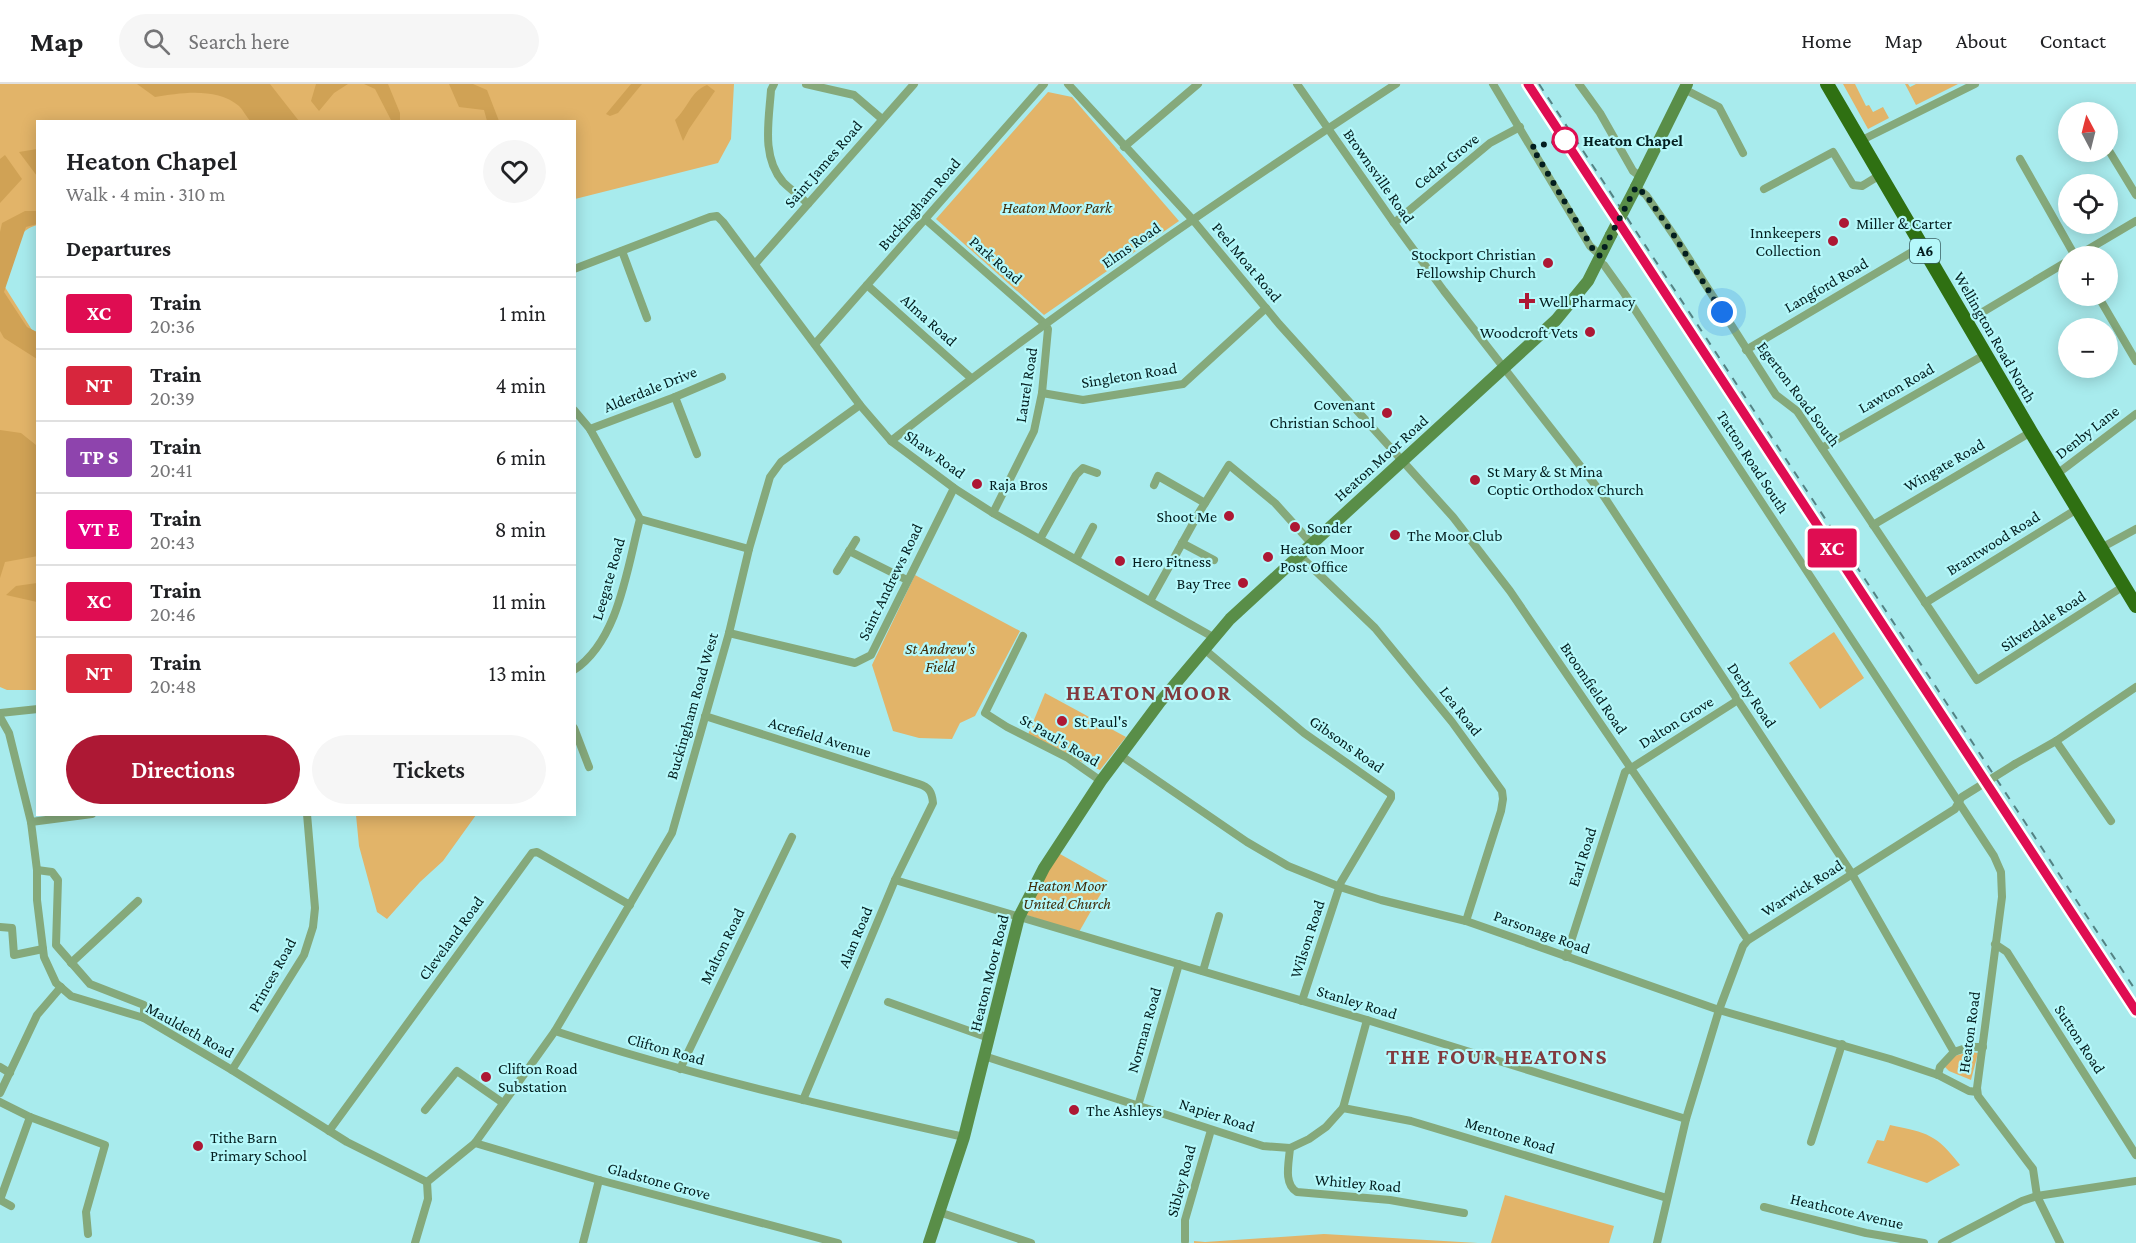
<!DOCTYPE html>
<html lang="en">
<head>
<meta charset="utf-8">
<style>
  body { margin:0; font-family:"Crimson Pro",serif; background:#f6f6f6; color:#202124; height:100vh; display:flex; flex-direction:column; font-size:22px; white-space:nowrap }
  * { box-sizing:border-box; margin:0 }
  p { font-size:20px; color:#757577 }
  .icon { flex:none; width:33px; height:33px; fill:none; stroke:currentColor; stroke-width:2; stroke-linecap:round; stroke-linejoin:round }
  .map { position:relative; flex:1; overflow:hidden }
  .panel { position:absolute; left:36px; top:36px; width:540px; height:696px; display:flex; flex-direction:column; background:#fff; border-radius:0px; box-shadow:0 3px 15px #0003 }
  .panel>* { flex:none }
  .badge { padding:0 12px; border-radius:4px; font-size:21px; line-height:39px }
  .needle { width:39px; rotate:353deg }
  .controls { position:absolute; left:2058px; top:18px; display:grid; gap:12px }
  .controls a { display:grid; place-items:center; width:60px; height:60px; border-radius:50%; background:#fff; box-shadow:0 3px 15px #0003; font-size:30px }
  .you { position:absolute; width:30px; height:30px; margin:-15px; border:4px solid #fff; border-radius:50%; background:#1a73e8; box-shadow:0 0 0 9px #1a73e833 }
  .map>.badge { position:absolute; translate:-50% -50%; box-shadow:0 0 0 3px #fff }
  h2 { padding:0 30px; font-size:22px; line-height:54px }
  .round { display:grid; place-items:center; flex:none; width:63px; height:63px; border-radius:32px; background:#f6f6f6 }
  .summary { display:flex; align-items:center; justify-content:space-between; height:102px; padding:0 30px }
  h1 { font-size:28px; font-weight:600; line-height:45px }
  .primary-button { display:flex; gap:12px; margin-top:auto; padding:12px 30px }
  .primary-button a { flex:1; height:69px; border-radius:36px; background:#ad1834; color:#fff; font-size:24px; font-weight:600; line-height:69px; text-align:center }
  .primary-button a+a { background:#f6f6f6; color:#202124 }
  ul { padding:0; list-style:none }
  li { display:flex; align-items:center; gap:18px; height:72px; padding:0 30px; border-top:2px solid #e0e0e0 }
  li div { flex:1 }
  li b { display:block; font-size:22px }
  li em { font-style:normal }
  li .badge { min-width:66px; font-weight:700; text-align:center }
  header { display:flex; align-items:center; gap:36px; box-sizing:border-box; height:84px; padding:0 30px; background:#fff; border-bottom:2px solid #e0e0e0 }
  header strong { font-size:28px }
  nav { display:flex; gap:33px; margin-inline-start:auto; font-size:21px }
  .search { width:420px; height:54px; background:#f6f6f6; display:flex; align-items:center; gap:15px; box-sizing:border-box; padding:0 21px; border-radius:33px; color:#757577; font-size:22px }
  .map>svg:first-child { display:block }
  .green { fill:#e2b469 }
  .forest { fill:#d0a255 }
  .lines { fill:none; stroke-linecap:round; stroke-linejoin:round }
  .minor { stroke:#85a97b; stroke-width:8 }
  .secondary { stroke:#598e48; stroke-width:12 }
  .trunk { stroke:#2f7012; stroke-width:14 }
  .rail { stroke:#548384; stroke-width:2; stroke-dasharray:8 8; stroke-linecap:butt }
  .minor-bridge { stroke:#85a97b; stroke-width:8 }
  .secondary-bridge { stroke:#598e48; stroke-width:12 }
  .line-casing { stroke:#fff; stroke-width:14 }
  .line { stroke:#df0d52; stroke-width:9 }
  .walk { stroke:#031e1f; stroke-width:6; stroke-dasharray:0 10.8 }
  .stop-dot { fill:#fff; stroke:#df0d52; stroke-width:3 }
  .poi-dot { fill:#ad1834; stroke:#b5f8fa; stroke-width:2 }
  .labels { text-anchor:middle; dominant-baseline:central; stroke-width:4.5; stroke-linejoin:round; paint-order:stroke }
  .shield { fill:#b5f8fa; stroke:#385f61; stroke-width:1.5 }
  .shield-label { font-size:15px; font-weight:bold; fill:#031e1f }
  .stop-label { font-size:16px; font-weight:bold; fill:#031e1f; stroke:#b5f8fa; text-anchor:start }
  .street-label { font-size:16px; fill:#031e1f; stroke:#b5f8fa }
  .park-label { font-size:16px; font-style:italic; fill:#3f2c09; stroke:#b5f8fa }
  .poi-label { font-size:16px; fill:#031e1f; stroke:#b5f8fa; text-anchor:start }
  .district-label { font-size:22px; font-weight:bold; letter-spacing:1.5px; fill:#823a3e; stroke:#b5f8fa }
</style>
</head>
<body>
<header>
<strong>Map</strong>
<div class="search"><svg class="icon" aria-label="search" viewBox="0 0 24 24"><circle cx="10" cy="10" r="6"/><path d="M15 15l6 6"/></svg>Search here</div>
<nav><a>Home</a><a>Map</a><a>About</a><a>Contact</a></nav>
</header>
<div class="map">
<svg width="2136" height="1159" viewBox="0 0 2136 1159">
  <rect width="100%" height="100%" fill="#a8ebed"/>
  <g class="green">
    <path d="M0 0H734L731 55 718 79 575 115 574 38H38L37 141C11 148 10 177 3 200L37 254V606H7L0 603Z"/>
    <path d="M1843 0H1855L1866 22 1869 21 1873 28 1883 23 1889 34 1868 45Z"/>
    <path d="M1905 0H1908L1910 3 1916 0H1958L1916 21Z"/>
    <path d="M1048 8 1072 13 1179 137 1044 231 936 135Z"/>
    <path d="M915 491 1020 547 975 632 960 639 952 655 919 654 893 647 872 581Z"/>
    <path d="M1834 548 1864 594 1820 625 1789 579Z"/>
    <path d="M1045 609 1126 653 1100 686 1027 653Z"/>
    <path d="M356 731V730L476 731 443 777 420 798 387 835 377 828 359 762Z"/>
    <path d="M1060 770 1108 797 1079 848 1023 830 1046 787Z"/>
    <path d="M1970 968 1978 969 1971 996 1949 987 1945 983 1954 972Z"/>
    <path d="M1890 1041C1928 1049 1936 1050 1960 1081L1927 1099 1867 1079 1877 1056 1884 1057Z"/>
    <path d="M1505 1111 1614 1142 1609 1159H1491Z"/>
    <path d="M1324 1150 1478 1159H1194V1157L1205 1158Z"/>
  </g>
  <g class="forest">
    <path d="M137 0H270L299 37H250C246 32 243 26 239 22 216 3 181 9 155 13Z"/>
    <path d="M316 0H348L334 9 319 27 311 17Z"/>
    <path d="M364 0H388L400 29V37L391 36 375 5Z"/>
    <path d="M449 0H473L487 6 499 37H487L484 26 459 23Z"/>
    <path d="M631 0H642L618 29 610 32 606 30Z"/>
    <path d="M707 1 715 7 689 45 683 57 675 36C688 24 691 7 707 1Z"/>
    <path d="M37 65H38L37 92 19 68Z"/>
    <path d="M5 71 22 95 0 119V75Z"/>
    <path d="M25 127H37V140L26 143 4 208 27 243 37 248V275L4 254 0 247V148L2 139Z"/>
    <path d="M0 346 21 349 36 361 37 360 38 472 5 478 0 494Z"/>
    <path d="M37 499V518L6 511 16 502Z"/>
  </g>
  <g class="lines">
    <g class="minor">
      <path d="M774 0 771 6C769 36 761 73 783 98 791 106 800 112 808 120"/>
      <path d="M806 0 854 11 882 35"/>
      <path d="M1068 0 1193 136 1279 240 1453 433 1510 507 1748 856"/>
      <path d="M1297 0 1394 139 1444 207 1603 411 1852 790 1954 968 1969 963H1983"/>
      <path d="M1493 0 1590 162 1601 172"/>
      <path d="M1579 0 1600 29 1633 87 1641 93"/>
      <path d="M1684 5 1719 23 1743 69"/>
      <path d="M1860 57 1975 0"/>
      <path d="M1124 63 1198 0"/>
      <path d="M2108 65 2136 111"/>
      <path d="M2020 75 2075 172"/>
      <path d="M1636 103 1646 111 1675 153 1776 311 1797 327 1977 596 2124 502"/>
      <path d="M1764 105 1833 68 1853 101 1862 102 1880 91"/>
      <path d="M925 135 1045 240 1048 245 1042 309 1034 347 993 429"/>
      <path d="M1394 139 1490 59 1520 43"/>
      <path d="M622 167 647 234"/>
      <path d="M2077 172 2136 137"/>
      <path d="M1598 178 1604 181 1624 209 1994 772 2001 788 2002 813 1977 1004 1978 1012 2033 1085 2037 1112 2060 1159"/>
      <path d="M755 180 914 0"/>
      <path d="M574 185 710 133 717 132 723 138 860 321 891 357 954 404 993 429 1213 553"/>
      <path d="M867 201 971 294"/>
      <path d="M2098 212 2136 277"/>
      <path d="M1966 238 2068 177"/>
      <path d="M815 260 1044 0"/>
      <path d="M1746 266 1922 162"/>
      <path d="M1042 309 1083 316 1183 300 1266 224"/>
      <path d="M675 313 697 370"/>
      <path d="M574 326 590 345 640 435 749 465"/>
      <path d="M590 345 675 313 722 293"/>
      <path d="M891 357C1053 229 1223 113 1396 0"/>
      <path d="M1822 364 1986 270"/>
      <path d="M2057 390 2136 330"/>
      <path d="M1154 401 1158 392 1205 419"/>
      <path d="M1873 441 2031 348"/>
      <path d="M1040 455 1076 391 1083 384 1097 389"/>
      <path d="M1182 459 1214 476"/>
      <path d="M2101 464 2136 445"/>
      <path d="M849 467 907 496"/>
      <path d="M1299 471 1375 544 1452 638 1502 707 1503 715 1501 727 1466 837"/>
      <path d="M1076 475 1093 443"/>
      <path d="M837 487 856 456"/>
      <path d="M1150 517 1200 427 1229 381 1275 419 1312 460"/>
      <path d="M1925 519 2077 425"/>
      <path d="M729 549 855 579 871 571 954 404"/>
      <path d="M1023 552 985 629 1007 643 1068 674 1101 697"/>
      <path d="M1204 565 1304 649 1391 710V714L1341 798 1302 917"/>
      <path d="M574 586C619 556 627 484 640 435"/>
      <path d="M0 629 38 625"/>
      <path d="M705 632 919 700C929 703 932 708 933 719L895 796 803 1016"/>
      <path d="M0 633 9 649 31 738 37 786V816L44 873 56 899 71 912 144 934 232 986 347 1058 427 1098"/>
      <path d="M574 644 589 683"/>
      <path d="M2056 657 2111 737"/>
      <path d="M1120 671 1247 758 1288 782 1340 803 1381 816 1466 837 1719 926 1890 975 1938 991 1969 1007 1977 1008"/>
      <path d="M2015 680 2056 657 2136 603"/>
      <path d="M31 738 92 730"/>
      <path d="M37 786 52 788 58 796 56 861 90 900 144 921V934"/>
      <path d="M895 796 1367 936 1686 1035"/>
      <path d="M0 843 12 844 14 871 43 865"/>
      <path d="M1995 860 2007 868 2136 1071"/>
      <path d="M1566 873 1625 688 1738 616"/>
      <path d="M71 879 138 817"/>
      <path d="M1203 887 1219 832"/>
      <path d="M888 918 989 954"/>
      <path d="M555 947 672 749 729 549 749 465 770 393 781 378 860 321"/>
      <path d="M984 972 1263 1062 1290 1064 1309 1055 1326 1043 1343 1024 1367 936"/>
      <path d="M0 983 10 989"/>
      <path d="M680 985 792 753"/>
      <path d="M232 986 304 871 313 843 315 824 307 730"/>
      <path d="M1938 991 1940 983 1954 968"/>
      <path d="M0 1009 37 931 61 903"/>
      <path d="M0 1018 30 1033 105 1061 86 1128 88 1150"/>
      <path d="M1138 1022 1179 880"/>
      <path d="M1343 1024 1411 1037 1667 1114"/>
      <path d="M425 1026 457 987 503 1019"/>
      <path d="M329 1047 532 769 537 768 630 821"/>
      <path d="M1811 1058 1842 960"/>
      <path d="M475 1059 599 1096 838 1159"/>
      <path d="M1290 1064C1289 1078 1283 1100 1297 1108L1390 1116 1464 1129"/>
      <path d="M427 1098 475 1059 555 947C689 991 827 1022 964 1053"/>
      <path d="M0 1116 30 1033"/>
      <path d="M0 1116 11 1122"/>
      <path d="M1764 1123 1866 1149 1924 1159"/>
      <path d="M939 1128 1031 1159"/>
      <path d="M1185 1157V1136L1211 1046"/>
      <path d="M415 1159 428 1115 427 1098"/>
      <path d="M583 1159 599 1096"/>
      <path d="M1657 1159 1686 1035 1719 926 1743 862 1748 856 1955 725 1960 716"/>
      <path d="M1942 1159 2022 1117 2037 1112 2136 1097"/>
    </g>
    <g class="secondary">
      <path d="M1636 103 1687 0"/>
      <path d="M929 1159 964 1053 1019 833 1044 784 1101 697 1160 618 1230 535 1556 236 1588 197 1611 151"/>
    </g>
    <path class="trunk" d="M1827 0 2031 348 2136 522"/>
    <g class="rail">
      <path d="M1528 0 2136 927"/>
      <path d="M1539 0 2136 907"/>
    </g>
    <path class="minor-bridge" d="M1962 713 2015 680"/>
    <path class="secondary-bridge" d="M1611 151 1636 103"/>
  </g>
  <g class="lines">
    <defs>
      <path id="line" d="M1528 0 2136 927"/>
    </defs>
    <use href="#line" class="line-casing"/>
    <use href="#line" class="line"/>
    <path class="walk" d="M1565 56 1532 63 1594 167 1600 172 1636 103 1646 111 1675 153 1722 228"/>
  </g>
  <circle class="stop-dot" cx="1565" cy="56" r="12"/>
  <g class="poi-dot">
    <circle cx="1844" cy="139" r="6"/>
    <circle cx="1833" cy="157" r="6"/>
    <circle cx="1548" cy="179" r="6"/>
    <path d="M1524 208h6v6h6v6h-6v6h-6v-6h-6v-6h6z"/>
    <circle cx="1590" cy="248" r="6"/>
    <circle cx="1387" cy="329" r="6"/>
    <circle cx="1475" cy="396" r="6"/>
    <circle cx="977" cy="400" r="6"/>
    <circle cx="1229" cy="432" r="6"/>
    <circle cx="1295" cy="443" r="6"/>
    <circle cx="1395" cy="451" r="6"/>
    <circle cx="1268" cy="473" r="6"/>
    <circle cx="1120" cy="477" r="6"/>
    <circle cx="1243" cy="499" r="6"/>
    <circle cx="1062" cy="637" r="6"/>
    <circle cx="486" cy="993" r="6"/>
    <circle cx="1074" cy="1026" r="6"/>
    <circle cx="198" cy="1062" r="6"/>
  </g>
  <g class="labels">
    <rect class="shield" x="1910" y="155" width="30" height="24" rx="4.5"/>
    <g class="shield-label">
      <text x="1925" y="167">A6</text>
    </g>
    <g class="stop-label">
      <text x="1583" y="56">Heaton Chapel</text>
    </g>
    <g class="street-label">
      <text transform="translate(1446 77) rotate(-39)">Cedar Grove</text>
      <text transform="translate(823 80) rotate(-49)">Saint James Road</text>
      <text transform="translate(1379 92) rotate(55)">Brownsville Road</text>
      <text transform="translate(919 120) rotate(-49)">Buckingham Road</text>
      <text transform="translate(1131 161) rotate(-35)">Elms Road</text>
      <text transform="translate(996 176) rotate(41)">Park Road</text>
      <text transform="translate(1247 178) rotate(50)">Peel Moat Road</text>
      <text transform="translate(1826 201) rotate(-30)">Langford Road</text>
      <text transform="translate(929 236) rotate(42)">Alma Road</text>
      <text transform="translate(1995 253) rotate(60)">Wellington Road North</text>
      <text transform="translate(1129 291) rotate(-9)">Singleton Road</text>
      <text transform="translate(1026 301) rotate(-81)">Laurel Road</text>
      <text transform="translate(1896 304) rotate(-30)">Lawton Road</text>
      <text transform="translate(650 305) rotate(-22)">Alderdale Drive</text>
      <text transform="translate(1799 310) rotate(53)">Egerton Road South</text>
      <text transform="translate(2087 348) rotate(-38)">Denby Lane</text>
      <text transform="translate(935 370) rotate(36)">Shaw Road</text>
      <text transform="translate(1381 374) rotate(-42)">Heaton Moor Road</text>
      <text transform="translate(1753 378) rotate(57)">Tatton Road South</text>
      <text transform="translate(1944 381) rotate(-30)">Wingate Road</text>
      <text transform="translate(1993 459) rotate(-32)">Brantwood Road</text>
      <text transform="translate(608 495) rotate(-74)">Leegate Road</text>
      <text transform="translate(890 498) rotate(-64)">Saint Andrews Road</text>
      <text transform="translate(2043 537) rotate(-33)">Silverdale Road</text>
      <text transform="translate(1594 604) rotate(56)">Broomfield Road</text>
      <text transform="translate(1752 611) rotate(56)">Derby Road</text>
      <text transform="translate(692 622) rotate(-74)">Buckingham Road West</text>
      <text transform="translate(1461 627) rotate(52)">Lea Road</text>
      <text transform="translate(1676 638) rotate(-32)">Dalton Grove</text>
      <text transform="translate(820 653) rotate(17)">Acrefield Avenue</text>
      <text transform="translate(1060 656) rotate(30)">St Paul's Road</text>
      <text transform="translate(1347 660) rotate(35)">Gibsons Road</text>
      <text transform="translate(1582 773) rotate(-72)">Earl Road</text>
      <text transform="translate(1802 804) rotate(-32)">Warwick Road</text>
      <text transform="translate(1542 848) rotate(20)">Parsonage Road</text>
      <text transform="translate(855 853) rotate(-67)">Alan Road</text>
      <text transform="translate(451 854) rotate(-54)">Cleveland Road</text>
      <text transform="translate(1307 855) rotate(-72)">Wilson Road</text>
      <text transform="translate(722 862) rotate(-64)">Malton Road</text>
      <text transform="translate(989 889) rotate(-76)">Heaton Moor Road</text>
      <text transform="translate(272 891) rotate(-61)">Princes Road</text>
      <text transform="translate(1357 918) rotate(17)">Stanley Road</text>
      <text transform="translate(190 946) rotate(29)">Mauldeth Road</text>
      <text transform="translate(1144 946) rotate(-74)">Norman Road</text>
      <text transform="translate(1969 948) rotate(-82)">Heaton Road</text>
      <text transform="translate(2080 955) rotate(57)">Sutton Road</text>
      <text transform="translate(666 965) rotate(16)">Clifton Road</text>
      <text transform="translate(1217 1031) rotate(18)">Napier Road</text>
      <text transform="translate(1510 1051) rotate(17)">Mentone Road</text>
      <text transform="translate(659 1097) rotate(15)">Gladstone Grove</text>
      <text transform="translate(1181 1097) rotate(-75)">Sibley Road</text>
      <text transform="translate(1358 1099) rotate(5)">Whitley Road</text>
      <text transform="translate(1847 1127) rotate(13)">Heathcote Avenue</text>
    </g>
    <g class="park-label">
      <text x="1057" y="123">Heaton Moor Park</text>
      <text x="940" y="564">St Andrew's<tspan x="940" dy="18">Field</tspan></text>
      <text x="1067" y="801">Heaton Moor<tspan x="1067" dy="18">United Church</tspan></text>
    </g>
    <g class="poi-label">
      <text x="1856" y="139">Miller &amp; Carter</text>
      <text x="1821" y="148" text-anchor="end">Innkeepers<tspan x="1821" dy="18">Collection</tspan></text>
      <text x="1536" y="170" text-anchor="end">Stockport Christian<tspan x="1536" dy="18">Fellowship Church</tspan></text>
      <text x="1539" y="217">Well Pharmacy</text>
      <text x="1578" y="248" text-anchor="end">Woodcroft Vets</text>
      <text x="1375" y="320" text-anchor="end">Covenant<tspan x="1375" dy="18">Christian School</tspan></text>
      <text x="1487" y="387">St Mary &amp; St Mina<tspan x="1487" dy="18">Coptic Orthodox Church</tspan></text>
      <text x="989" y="400">Raja Bros</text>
      <text x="1217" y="432" text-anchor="end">Shoot Me</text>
      <text x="1307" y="443">Sonder</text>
      <text x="1407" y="451">The Moor Club</text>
      <text x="1280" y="464">Heaton Moor<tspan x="1280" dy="18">Post Office</tspan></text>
      <text x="1132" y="477">Hero Fitness</text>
      <text x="1231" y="499" text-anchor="end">Bay Tree</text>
      <text x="1074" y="637">St Paul's</text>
      <text x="498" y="984">Clifton Road<tspan x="498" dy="18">Substation</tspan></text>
      <text x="1086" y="1026">The Ashleys</text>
      <text x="210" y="1053">Tithe Barn<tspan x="210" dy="18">Primary School</tspan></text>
    </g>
    <g class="district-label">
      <text x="1149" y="608">HEATON MOOR</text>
      <text x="1497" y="972">THE FOUR HEATONS</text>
    </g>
  </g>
</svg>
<div class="controls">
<a><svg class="needle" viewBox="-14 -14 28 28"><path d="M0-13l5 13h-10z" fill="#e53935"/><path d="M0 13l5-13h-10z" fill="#757577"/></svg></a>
<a><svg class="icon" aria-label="locate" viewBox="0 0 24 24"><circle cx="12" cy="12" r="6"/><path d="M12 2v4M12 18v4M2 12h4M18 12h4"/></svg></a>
<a>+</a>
<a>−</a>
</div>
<div class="you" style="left:1722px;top:228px"></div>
<b class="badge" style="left:1832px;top:464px;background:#df0d52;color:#fff">XC</b>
<section class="panel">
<div class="summary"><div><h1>Heaton Chapel</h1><p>Walk · 4 min · 310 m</p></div><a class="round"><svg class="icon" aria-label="heart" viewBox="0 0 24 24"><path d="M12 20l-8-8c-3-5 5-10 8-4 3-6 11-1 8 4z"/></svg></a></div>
<h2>Departures</h2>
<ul>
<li><span class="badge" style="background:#df0d52;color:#fff">XC</span><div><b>Train</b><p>20:36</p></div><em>1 min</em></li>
<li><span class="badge" style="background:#d7263d;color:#fff">NT</span><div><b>Train</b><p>20:39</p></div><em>4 min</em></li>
<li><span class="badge" style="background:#8e44ad;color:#fff">TP S</span><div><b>Train</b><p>20:41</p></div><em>6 min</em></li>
<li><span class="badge" style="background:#e6007e;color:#fff">VT E</span><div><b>Train</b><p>20:43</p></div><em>8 min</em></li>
<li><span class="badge" style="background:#df0d52;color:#fff">XC</span><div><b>Train</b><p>20:46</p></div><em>11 min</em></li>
<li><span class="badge" style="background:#d7263d;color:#fff">NT</span><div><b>Train</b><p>20:48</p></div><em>13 min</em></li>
</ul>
<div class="primary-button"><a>Directions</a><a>Tickets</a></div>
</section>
</div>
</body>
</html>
